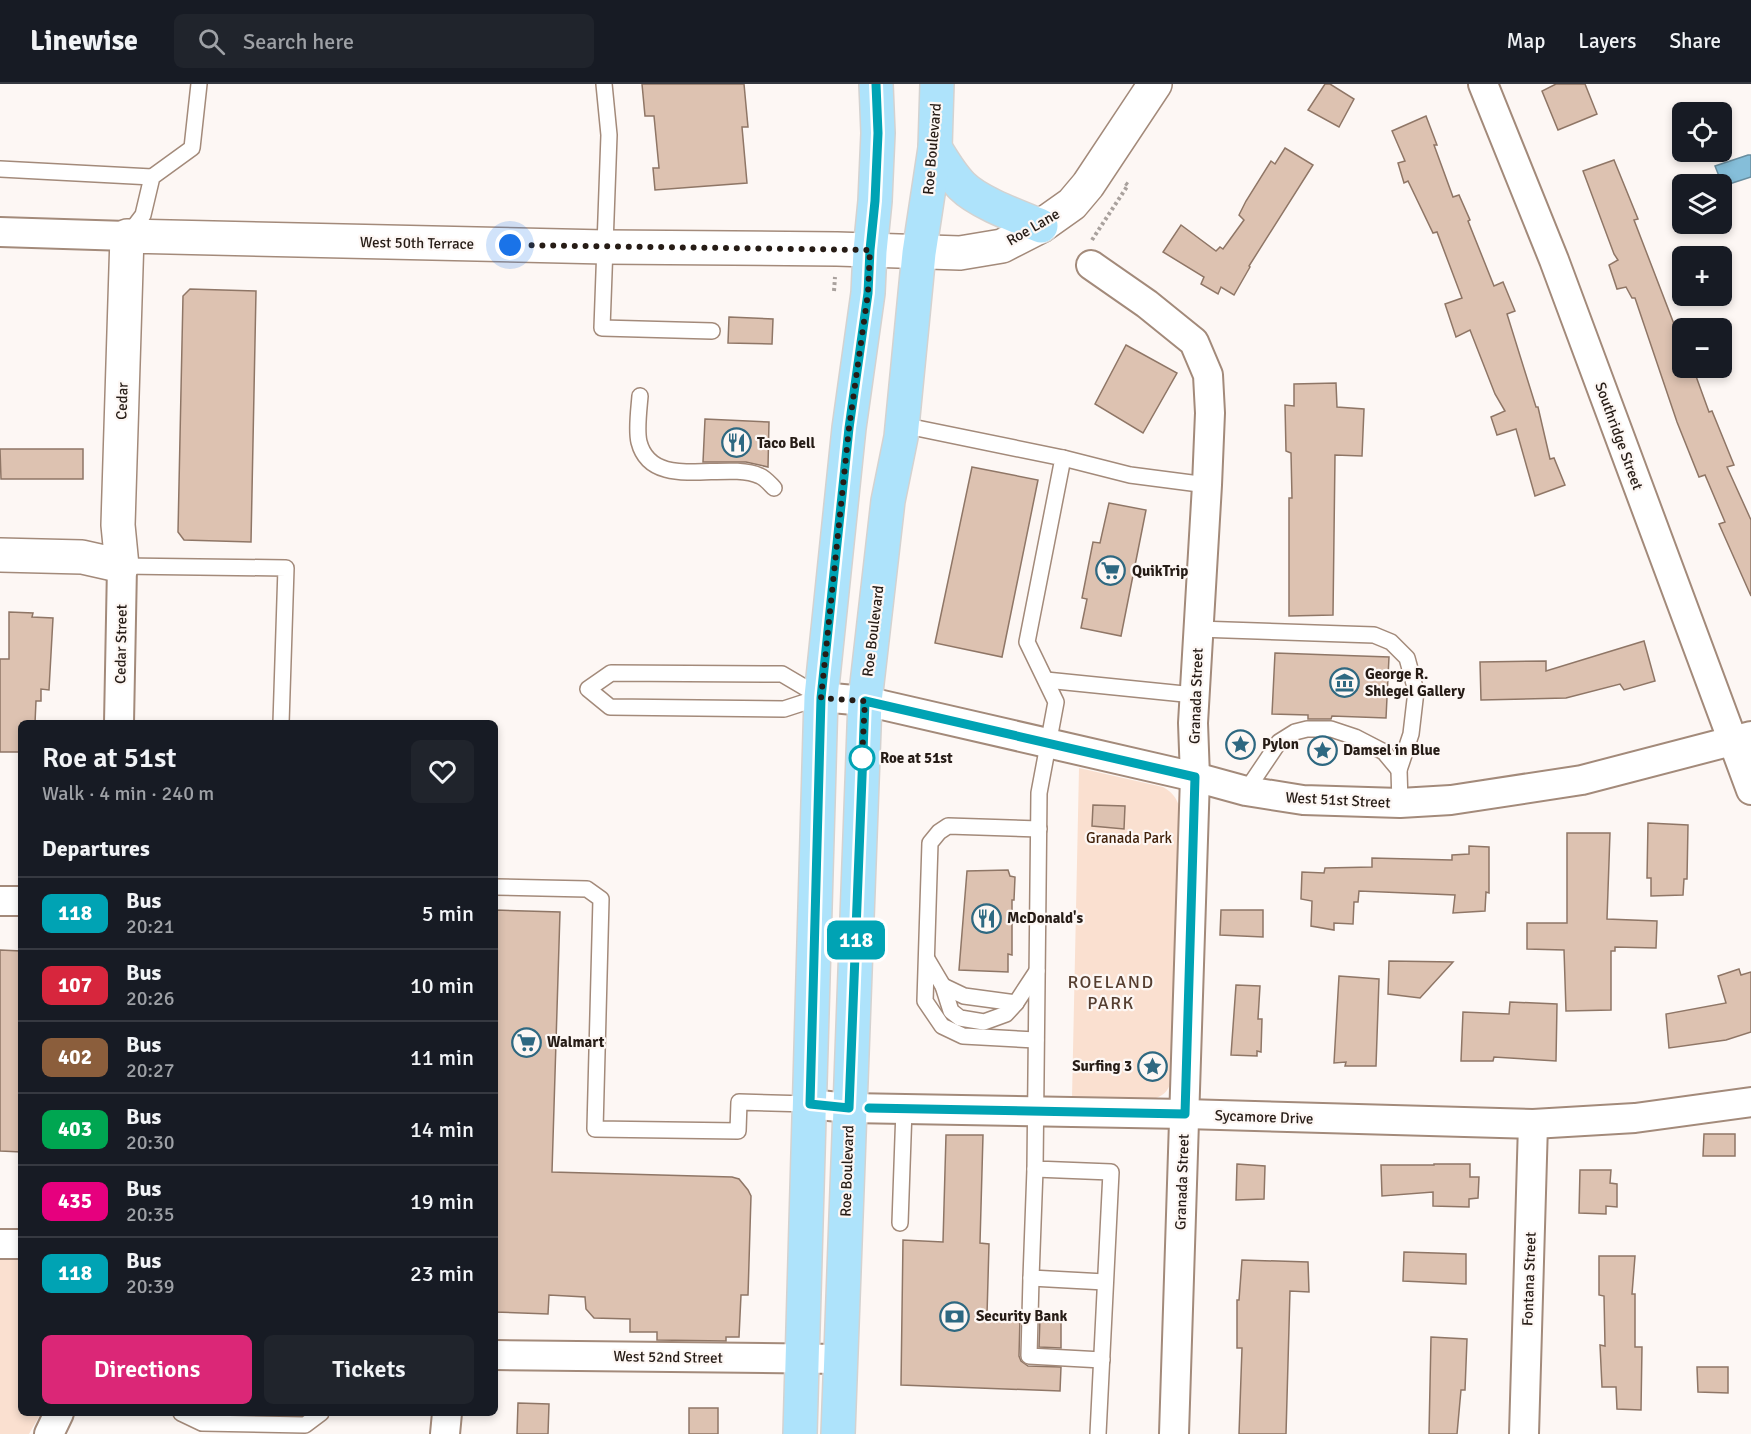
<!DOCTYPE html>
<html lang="en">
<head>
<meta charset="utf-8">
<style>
  body { margin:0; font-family:Signika,sans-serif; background:#20242c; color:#f1f3f6; height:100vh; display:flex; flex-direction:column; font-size:22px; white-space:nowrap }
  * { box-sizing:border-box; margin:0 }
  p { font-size:20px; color:#9ea1a6 }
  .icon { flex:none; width:33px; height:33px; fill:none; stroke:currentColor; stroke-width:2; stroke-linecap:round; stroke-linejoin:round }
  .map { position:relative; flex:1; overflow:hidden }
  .sheet { position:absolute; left:18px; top:636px; width:480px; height:696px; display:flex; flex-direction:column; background:#171b24; border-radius:9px; box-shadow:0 3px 9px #0003 }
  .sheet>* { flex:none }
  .badge { padding:0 12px; border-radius:9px; font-size:21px; line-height:39px }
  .tools { position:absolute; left:1672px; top:18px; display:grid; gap:12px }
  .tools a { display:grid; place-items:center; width:60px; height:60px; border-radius:9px; background:#171b24; box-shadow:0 3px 9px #0003; font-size:30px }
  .you { position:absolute; width:30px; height:30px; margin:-15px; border:4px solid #fff; border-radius:50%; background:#1a73e8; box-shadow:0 0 0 9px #1a73e833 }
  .map>.badge { position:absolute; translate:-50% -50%; box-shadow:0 0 0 3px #fff }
  h2 { padding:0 24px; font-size:22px; line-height:54px }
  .round { display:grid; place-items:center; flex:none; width:63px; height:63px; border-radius:9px; background:#20242c }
  .head { display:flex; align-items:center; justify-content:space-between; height:102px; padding:0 24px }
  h1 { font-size:28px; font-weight:600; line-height:45px }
  .action { display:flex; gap:12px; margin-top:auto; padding:12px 24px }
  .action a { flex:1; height:69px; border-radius:9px; background:#db2777; color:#fff; font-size:24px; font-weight:600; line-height:69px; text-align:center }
  .action a+a { background:#20242c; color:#f1f3f6 }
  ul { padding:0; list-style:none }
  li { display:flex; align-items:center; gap:18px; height:72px; padding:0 24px; border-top:2px solid #363941 }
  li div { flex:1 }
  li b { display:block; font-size:22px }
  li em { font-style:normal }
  li .badge { min-width:66px; font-weight:700; text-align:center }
  header { display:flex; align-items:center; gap:36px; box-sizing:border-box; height:84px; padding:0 30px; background:#171b24; border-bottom:2px solid #363941 }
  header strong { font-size:28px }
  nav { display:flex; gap:33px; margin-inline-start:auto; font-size:21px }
  .search { width:420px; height:54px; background:#20242c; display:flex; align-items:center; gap:15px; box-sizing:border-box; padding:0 21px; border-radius:9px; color:#9ea1a6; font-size:22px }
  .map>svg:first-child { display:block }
  .green { fill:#fae0d0 }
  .water { fill:#85bed9; stroke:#688d9e; stroke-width:1.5 }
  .building { fill:#ddc2b1; stroke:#8f7666; stroke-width:1.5 }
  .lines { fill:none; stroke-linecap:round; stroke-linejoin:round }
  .lane-casing { stroke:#a38a7a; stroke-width:18 }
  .street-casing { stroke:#a38a7a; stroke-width:32 }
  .secondary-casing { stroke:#a38a7a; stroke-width:36 }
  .primary-casing { stroke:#d4d2d0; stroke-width:36 }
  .path { stroke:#a9a19d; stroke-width:4; stroke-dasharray:3 3; stroke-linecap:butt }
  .lane { stroke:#fff; stroke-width:15 }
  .street { stroke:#fff; stroke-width:28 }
  .secondary { stroke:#fff; stroke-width:33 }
  .primary { stroke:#aee3fb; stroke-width:33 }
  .line-casing { stroke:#fff; stroke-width:14 }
  .line { stroke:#00a3b4; stroke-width:9 }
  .walk { stroke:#261c16; stroke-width:6; stroke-dasharray:0 10.8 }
  .stop-dot { fill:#fff; stroke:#00a3b4; stroke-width:3 }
  .labels { text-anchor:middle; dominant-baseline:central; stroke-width:4.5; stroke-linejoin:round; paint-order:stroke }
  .street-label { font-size:15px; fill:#261c16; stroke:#fdf7f4 }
  .poi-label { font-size:15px; font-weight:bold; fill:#261c16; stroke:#fdf7f4; text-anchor:start }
  .stop-label { font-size:15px; font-weight:bold; fill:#261c16; stroke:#fdf7f4; text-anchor:start }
  .park-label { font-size:15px; fill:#412109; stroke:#fdf7f4 }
  .quarter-label { font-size:18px; letter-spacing:1.5px; fill:#553e30; stroke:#fdf7f4 }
</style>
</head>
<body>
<header>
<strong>Linewise</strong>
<div class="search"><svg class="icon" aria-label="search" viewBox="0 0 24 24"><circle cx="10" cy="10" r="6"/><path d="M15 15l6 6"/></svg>Search here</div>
<nav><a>Map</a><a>Layers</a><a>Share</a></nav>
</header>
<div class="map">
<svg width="1751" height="1350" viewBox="0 0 1751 1350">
  <rect width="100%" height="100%" fill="#fdf7f4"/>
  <g class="green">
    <path d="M1079 684 1163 703C1172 708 1177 714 1180 725L1172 995C1170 1001 1168 1007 1162 1011 1148 1022 1091 1015 1072 1014Z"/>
    <path d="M0 1165H21V1329H41L29 1350H0Z"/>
  </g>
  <path class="water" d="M1748 71H1751V93L1723 102 1715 82Z"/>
  <g class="building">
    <path d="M642 0H744L748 43H742L747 99 655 106 653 84H659L654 32H645Z"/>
    <path d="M1325 0H1330L1354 15 1339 43 1308 26Z"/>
    <path d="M1556 0H1585L1597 30 1558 46 1542 7Z"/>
    <path d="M1426 32 1437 61H1434L1453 113 1459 111 1470 136 1468 137 1494 202 1503 198 1515 227 1507 230 1536 323H1538L1550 375 1554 374 1565 401 1535 412 1516 345 1497 351 1491 333 1505 327 1495 310 1470 246 1456 253 1445 220 1462 214 1437 148 1433 149 1408 97 1404 99 1398 79 1405 77 1392 47Z"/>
    <path d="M1285 64 1313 81 1249 182 1250 183 1234 211 1221 203 1218 210 1201 200 1204 193 1163 168 1181 141 1216 167 1220 163 1223 165 1244 136 1239 131 1246 117 1271 77 1275 80Z"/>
    <path d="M1614 76 1638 135 1634 136 1674 240 1677 239 1683 255V284H1693L1709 328 1712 327 1734 381 1727 383 1751 436V512L1719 440 1725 438 1705 391 1699 393 1677 338 1635 214H1632L1626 203 1617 205 1609 181 1618 176 1614 170 1583 87Z"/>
    <path d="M190 205 256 207 251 458 184 456 178 448 183 212Z"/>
    <path d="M729 233 773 235 772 260 728 259Z"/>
    <path d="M1126 261 1177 289 1143 349 1095 320Z"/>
    <path d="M1336 299 1337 323 1364 325 1362 372 1335 371 1333 531 1289 532V414H1292L1291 369 1286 367 1285 321 1294 322V300Z"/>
    <path d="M705 335 769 338 768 383 746 378H703Z"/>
    <path d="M0 365H83V395H1Z"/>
    <path d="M972 383 1038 396 1002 573 935 559Z"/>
    <path d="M1109 419 1146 426 1121 552 1081 544 1087 515 1082 514 1093 458 1100 459Z"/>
    <path d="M9 528 33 529 32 533 53 534 49 606 41 605V617H36L35 639H21V668H0V575H9Z"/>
    <path d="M1644 557 1655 597 1624 606 1620 600 1566 614 1481 616 1480 578 1546 577V587Z"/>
    <path d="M1275 569 1389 573 1386 634 1332 632 1331 635H1308V631L1272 630Z"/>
    <path d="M1093 721 1125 722 1124 745 1092 742Z"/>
    <path d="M1648 739 1688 741 1687 795H1684L1683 811 1651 812V794H1647Z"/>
    <path d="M1567 749H1610L1607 835 1657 837 1656 864 1615 863V867H1611V926L1566 927 1564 866 1527 865V839H1567Z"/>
    <path d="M1469 762 1489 763V809L1486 808 1485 827 1453 829 1455 811 1359 807 1358 818H1354L1353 840 1334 839V846L1311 842 1312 817 1301 815 1302 788 1324 789 1325 784 1372 783V774L1452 776V771L1469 770Z"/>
    <path d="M1008 786 1010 792 1015 793 1014 816H1012V871L1008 870V888L959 886 967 787Z"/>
    <path d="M495 826 560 828 552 1088 732 1093 739 1095 748 1106 751 1112 748 1211H741L739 1253H726V1257L657 1256V1248H630V1235L594 1234 586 1225 585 1213 549 1211 548 1230 495 1228Z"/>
    <path d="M1221 826H1263V853L1220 851Z"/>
    <path d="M0 866 21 867V1068L0 1067Z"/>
    <path d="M1389 877 1453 878 1420 914 1388 910Z"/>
    <path d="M1739 885 1741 891 1751 888V948L1726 956 1669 964 1666 930 1726 919 1718 892Z"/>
    <path d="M1339 892 1379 895 1376 982H1345L1346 978 1334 979Z"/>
    <path d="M1236 901 1260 902 1258 935H1262L1261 968 1257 967V972L1231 971Z"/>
    <path d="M1510 918 1557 920 1556 977 1494 973 1493 977H1461L1463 928 1509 930Z"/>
    <path d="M1704 1050H1735V1072H1703Z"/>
    <path d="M946 1051H983L980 1159 989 1160 987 1231 1020 1233 1019 1272 1021 1277 1028 1282 1061 1283 1060 1307 901 1301 903 1156 943 1158Z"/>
    <path d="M1237 1080 1265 1082 1264 1115 1236 1116Z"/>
    <path d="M1434 1080H1470V1093H1479L1478 1114 1469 1115V1123L1433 1122V1108L1382 1112 1381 1081H1434Z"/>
    <path d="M1580 1086H1611L1610 1099 1617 1100V1123L1606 1122V1130L1579 1129Z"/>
    <path d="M1404 1168 1466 1170V1200L1403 1197Z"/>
    <path d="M1599 1172H1635L1632 1210H1635V1263H1642L1641 1326 1617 1325 1616 1303H1602L1600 1261 1605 1262 1604 1212 1599 1211Z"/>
    <path d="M1242 1176 1308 1178 1309 1208 1290 1207 1286 1350H1239L1242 1264H1237V1216H1239Z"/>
    <path d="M1040 1234 1061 1235V1264L1039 1263Z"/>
    <path d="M1431 1253 1467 1255 1465 1306H1461L1457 1350H1429Z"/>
    <path d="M1697 1283H1728V1309L1698 1308Z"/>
    <path d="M518 1319 549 1320 548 1350H517Z"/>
    <rect x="689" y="1324" width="29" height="26"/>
  </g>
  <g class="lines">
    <defs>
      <g id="lane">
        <path d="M604 0 609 51 602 244 712 247"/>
        <path d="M0 85 152 93"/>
        <path d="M127 152 143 131 152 93 192 64 199 0"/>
        <path d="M640 312C639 325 636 346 639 358 652 409 725 376 760 392 765 394 770 400 774 404"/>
        <path d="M902 341 1063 374 1027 558 1056 618 1039 709 1035 1085 1111 1088 1098 1350"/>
        <path d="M1063 374 1130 391 1207 401"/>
        <path d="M122 482 286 484 281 639"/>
        <path d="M1198 545 1374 551 1391 558 1407 574 1416 607 1411 650 1399 686 1400 719"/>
        <path d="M611 589 782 590 821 613 784 625 610 623 588 605Z"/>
        <path d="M1046 596 1194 611"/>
        <path d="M1246 707 1279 658 1295 648 1307 645H1331L1355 653 1384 668 1399 686"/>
        <path d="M495 803 587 805 601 815 595 1045 738 1047 739 1018 809 1020"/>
        <path d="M927 875 943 902 951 927 960 934 984 938 1006 930 1016 919 1037 887"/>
        <path d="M943 902 964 912 1016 919"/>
        <path d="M1036 956 963 952 942 942 925 917 930 759 939 748 948 742 1039 745"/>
        <path d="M1035 1085 1031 1194 1105 1198"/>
        <path d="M900 1139 904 1025"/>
        <path d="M1031 1194 1029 1272 1102 1276"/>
        <path d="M181 1329 202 1339 305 1341 321 1329"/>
      </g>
      <g id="street">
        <path d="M1483 0 1554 176 1751 706"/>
        <path d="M0 148 127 152"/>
        <path d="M1091 181 1147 220 1194 258 1208 291 1210 329 1207 401 1193 639 1195 693 1174 1350"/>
        <path d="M821 613 865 617 1195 693 1246 707 1303 716 1400 719 1451 716 1582 696 1751 652"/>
        <path d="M119 639 122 482"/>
        <path d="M0 817H21"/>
        <path d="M809 1020 849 1024 1185 1030 1533 1040 1635 1034 1751 1018"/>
        <path d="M0 1160H21"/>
        <path d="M495 1271 840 1275"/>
        <path d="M49 1350 59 1329"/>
        <path d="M445 1350 447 1329"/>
        <path d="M1524 1350 1533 1040"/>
      </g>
      <path id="secondary" d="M0 471 82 473 122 482 118 441 127 152 605 163 837 165 960 169 1002 162 1041 142 1072 120 1088 101 1155 0"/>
      <g id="primary">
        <path d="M935 64C943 77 951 91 962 102 979 119 1019 133 1041 142"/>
        <path d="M800 1350 821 613 849 344 868 209 870 167 875 117 878 49 876 0"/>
        <path d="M838 1350 865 617 888 417 901 353 919 169 935 64 937 0"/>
      </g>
    </defs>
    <use href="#lane" class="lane-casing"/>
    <use href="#street" class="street-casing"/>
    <use href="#secondary" class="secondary-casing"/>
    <use href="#primary" class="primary-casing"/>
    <g class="path">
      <path d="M1092 156 1128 101 1124 98"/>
      <path d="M834 207 835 193"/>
    </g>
    <use href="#lane" class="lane"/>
    <use href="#street" class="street"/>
    <use href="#secondary" class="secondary"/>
    <use href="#primary" class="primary"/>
  </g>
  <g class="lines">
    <defs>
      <path id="line" d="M869 1024 1185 1030 1195 693 865 617 849 1024 810 1020 821 614 849 344 868 209 870 166 875 117 878 49 876 0"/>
    </defs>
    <use href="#line" class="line-casing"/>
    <use href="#line" class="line"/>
    <path class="walk" d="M510 161 870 166 868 209 849 344 821 614 865 617 862 674"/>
  </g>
  <defs>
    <symbol id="restaurant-ring" viewBox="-11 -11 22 22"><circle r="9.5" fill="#fdf7f4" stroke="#2e6881" stroke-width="1.5"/><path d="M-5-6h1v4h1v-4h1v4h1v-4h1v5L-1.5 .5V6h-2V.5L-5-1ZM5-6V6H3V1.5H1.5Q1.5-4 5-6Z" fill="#2e6881"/></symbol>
    <symbol id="supermarket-ring" viewBox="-11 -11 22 22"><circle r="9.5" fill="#fdf7f4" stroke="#2e6881" stroke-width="1.5"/><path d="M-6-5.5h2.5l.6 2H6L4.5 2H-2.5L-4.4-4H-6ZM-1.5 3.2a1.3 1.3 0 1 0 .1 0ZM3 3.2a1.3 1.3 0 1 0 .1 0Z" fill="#2e6881"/></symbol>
    <symbol id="museum-ring" viewBox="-11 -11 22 22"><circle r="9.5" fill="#fdf7f4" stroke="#2e6881" stroke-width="1.5"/><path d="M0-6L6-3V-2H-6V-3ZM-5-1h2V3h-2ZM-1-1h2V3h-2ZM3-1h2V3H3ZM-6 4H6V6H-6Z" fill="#2e6881"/></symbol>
    <symbol id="sight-ring" viewBox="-11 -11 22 22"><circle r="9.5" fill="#fdf7f4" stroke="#2e6881" stroke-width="1.5"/><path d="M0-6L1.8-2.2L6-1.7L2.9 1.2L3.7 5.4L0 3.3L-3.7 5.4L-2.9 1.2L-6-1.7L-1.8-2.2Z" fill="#2e6881"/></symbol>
    <symbol id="bank-ring" viewBox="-11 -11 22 22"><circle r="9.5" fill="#fdf7f4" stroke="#2e6881" stroke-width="1.5"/><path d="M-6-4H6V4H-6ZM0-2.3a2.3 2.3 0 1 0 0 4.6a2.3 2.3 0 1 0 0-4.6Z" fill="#2e6881"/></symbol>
  </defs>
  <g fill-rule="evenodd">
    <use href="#restaurant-ring" x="720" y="342" width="33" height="33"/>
    <use href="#supermarket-ring" x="1094" y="470" width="33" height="33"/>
    <use href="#museum-ring" x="1328" y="582" width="33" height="33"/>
    <use href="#sight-ring" x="1224" y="644" width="33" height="33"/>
    <use href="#sight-ring" x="1306" y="650" width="33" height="33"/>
    <use href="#restaurant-ring" x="970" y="818" width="33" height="33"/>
    <use href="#supermarket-ring" x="510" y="942" width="33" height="33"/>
    <use href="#sight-ring" x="1136" y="966" width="33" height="33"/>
    <use href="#bank-ring" x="938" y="1216" width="33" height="33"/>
  </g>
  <circle class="stop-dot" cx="862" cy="674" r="12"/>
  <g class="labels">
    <g class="street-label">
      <text transform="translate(932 65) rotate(-85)">Roe Boulevard</text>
      <text transform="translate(1033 143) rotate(-30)">Roe Lane</text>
      <text transform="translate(417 159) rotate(1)">West 50th Terrace</text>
      <text transform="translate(122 317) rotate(-88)">Cedar</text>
      <text transform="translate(1619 352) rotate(70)">Southridge Street</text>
      <text transform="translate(873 547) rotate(-83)">Roe Boulevard</text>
      <text transform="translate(121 560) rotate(-89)">Cedar Street</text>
      <text transform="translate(1196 612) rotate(-88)">Granada Street</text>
      <text transform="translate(1338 716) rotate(3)">West 51st Street</text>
      <text transform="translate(1264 1033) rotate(2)">Sycamore Drive</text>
      <text transform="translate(847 1087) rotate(-88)">Roe Boulevard</text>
      <text transform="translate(1182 1098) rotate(-88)">Granada Street</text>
      <text transform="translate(1529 1195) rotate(-88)">Fontana Street</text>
      <text transform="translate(668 1273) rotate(1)">West 52nd Street</text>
    </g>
    <g class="poi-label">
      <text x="757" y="359">Taco Bell</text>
      <text x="1132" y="487">QuikTrip</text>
      <text x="1365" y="590">George R.<tspan x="1365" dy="17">Shlegel Gallery</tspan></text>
      <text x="1262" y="660">Pylon</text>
      <text x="1343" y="666">Damsel in Blue</text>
      <text x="1007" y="834">McDonald's</text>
      <text x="547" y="958">Walmart</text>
      <text x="1132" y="982" text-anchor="end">Surfing 3</text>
      <text x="976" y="1232">Security Bank</text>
    </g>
    <g class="stop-label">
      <text x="880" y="674">Roe at 51st</text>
    </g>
    <g class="park-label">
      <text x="1129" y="754">Granada Park</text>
    </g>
    <g class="quarter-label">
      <text x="1111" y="898">ROELAND<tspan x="1111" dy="21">PARK</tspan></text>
    </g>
  </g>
</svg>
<div class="tools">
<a><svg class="icon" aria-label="locate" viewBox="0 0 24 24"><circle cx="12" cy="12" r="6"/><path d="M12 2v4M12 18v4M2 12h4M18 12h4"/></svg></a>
<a><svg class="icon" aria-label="layers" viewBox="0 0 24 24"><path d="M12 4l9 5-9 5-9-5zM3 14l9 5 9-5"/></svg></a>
<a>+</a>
<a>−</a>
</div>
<div class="you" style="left:510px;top:161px"></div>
<b class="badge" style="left:856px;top:856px;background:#00a3b4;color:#fff">118</b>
<section class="sheet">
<div class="head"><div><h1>Roe at 51st</h1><p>Walk · 4 min · 240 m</p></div><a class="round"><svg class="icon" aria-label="heart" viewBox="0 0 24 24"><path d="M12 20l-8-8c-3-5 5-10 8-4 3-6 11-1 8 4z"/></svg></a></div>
<h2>Departures</h2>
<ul>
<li><span class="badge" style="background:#00a3b4;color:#fff">118</span><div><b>Bus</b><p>20:21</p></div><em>5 min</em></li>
<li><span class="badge" style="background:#d7263d;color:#fff">107</span><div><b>Bus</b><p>20:26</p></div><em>10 min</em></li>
<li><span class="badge" style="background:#8b5e3c;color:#fff">402</span><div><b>Bus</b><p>20:27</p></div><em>11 min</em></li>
<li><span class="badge" style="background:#00a651;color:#fff">403</span><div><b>Bus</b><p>20:30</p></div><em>14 min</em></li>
<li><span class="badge" style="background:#e6007e;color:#fff">435</span><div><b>Bus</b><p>20:35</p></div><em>19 min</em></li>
<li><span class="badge" style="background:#00a3b4;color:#fff">118</span><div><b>Bus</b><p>20:39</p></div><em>23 min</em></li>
</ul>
<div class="action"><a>Directions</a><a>Tickets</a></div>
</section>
</div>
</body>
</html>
